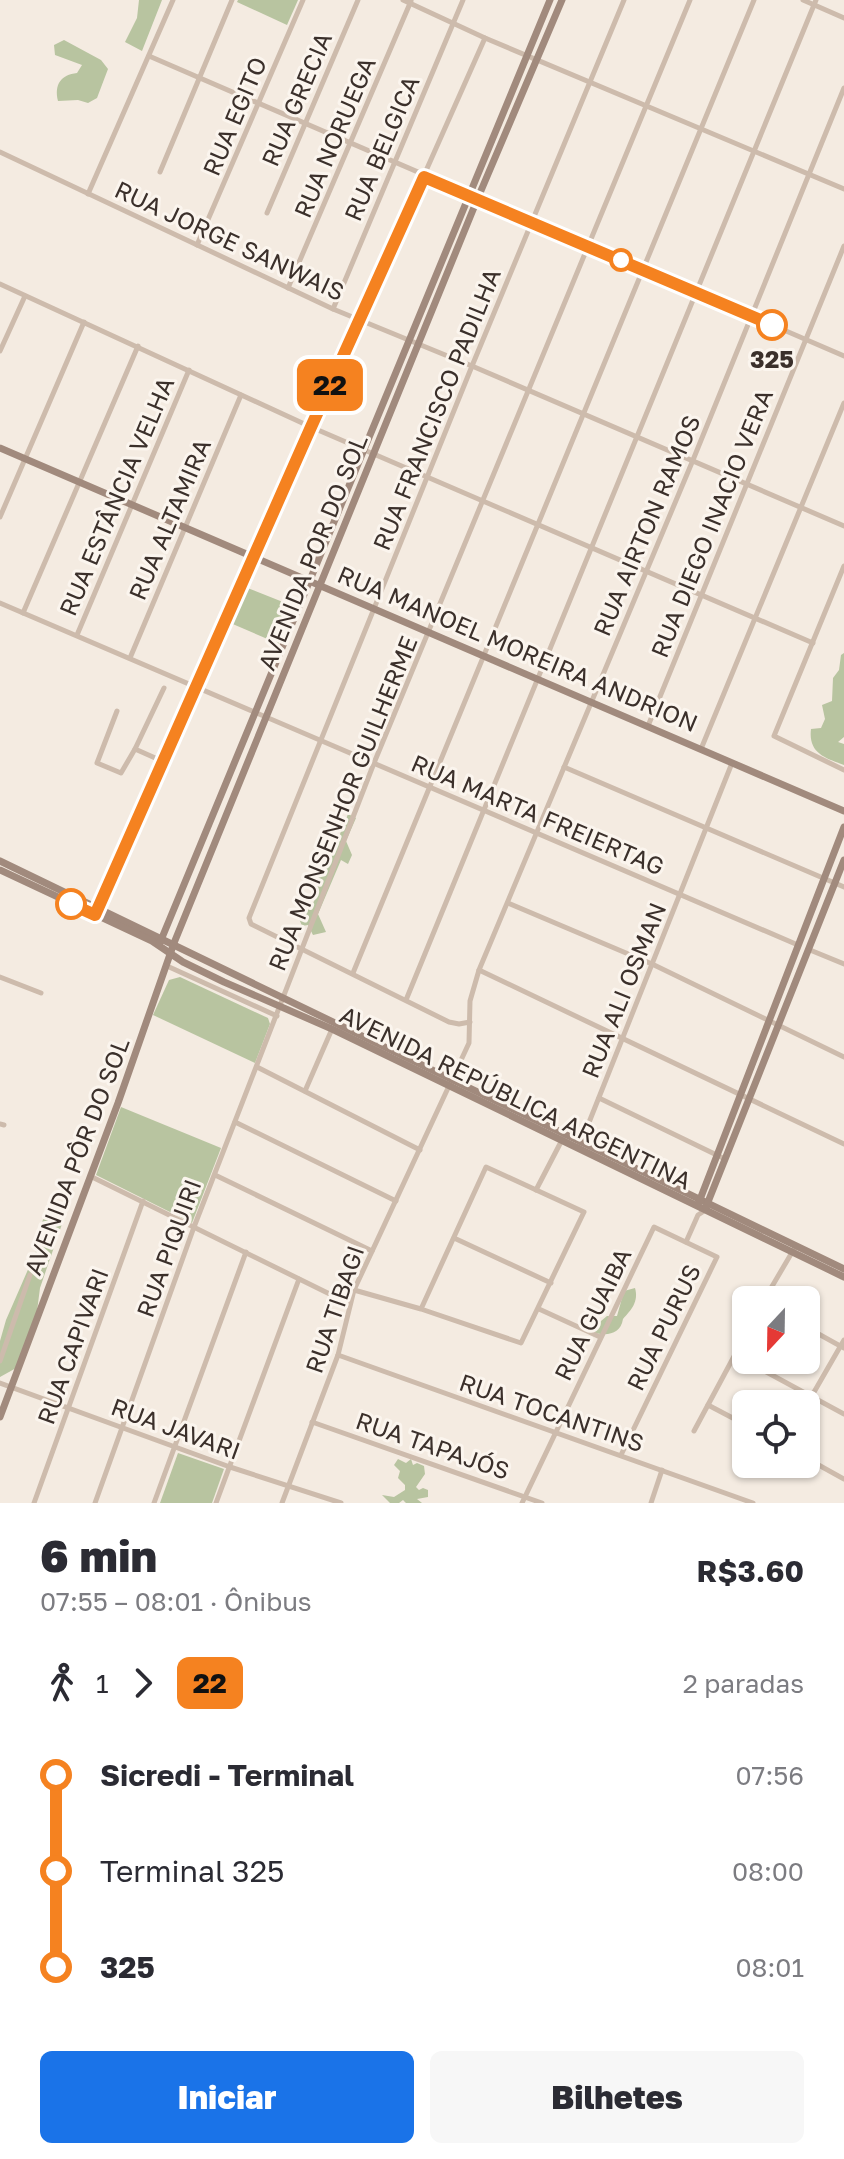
<!DOCTYPE html>
<html lang="pt">
<head>
<meta charset="utf-8">
<style>
  body { margin:0; font-family:"Golos Text",sans-serif; background:#f7f7f7; color:#2b2b33; height:100vh; display:flex; flex-direction:column; font-size:30px; white-space:nowrap }
  * { box-sizing:border-box; margin:0 }
  p { font-size:26px; color:#7c7c81 }
  .icon { flex:none; width:44px; height:44px; fill:none; stroke:currentColor; stroke-width:2; stroke-linecap:round; stroke-linejoin:round }
  .map { position:relative; height:1503px; overflow:hidden }
  .drawer { display:flex; flex-direction:column; background:#fff; flex:1 }
  .drawer>* { flex:none }
  .badge { padding:0 16px; border-radius:12px; font-size:28px; line-height:52px }
  .needle { width:52px; rotate:202deg }
  .controls { position:absolute; left:732px; top:1286px; display:grid; gap:16px }
  .controls a { display:grid; place-items:center; width:88px; height:88px; border-radius:12px; background:#fff; box-shadow:0 2px 6px #0004; font-size:40px }
  .map>.badge { position:absolute; translate:-50% -50%; box-shadow:0 0 0 4px #fff }
  .legs { display:flex; align-items:center; gap:12px; height:88px; padding:0 40px; font-size:26px }
  .legs p { margin-inline-start:auto }
  .summary { display:flex; align-items:center; justify-content:space-between; height:136px; padding:0 40px }
  h1 { font-size:44px; font-weight:800; line-height:60px }
  .primary-button { display:flex; gap:16px; margin-top:auto; padding:16px 40px }
  .primary-button a { flex:1; height:92px; border-radius:12px; background:#1a73e8; color:#fff; font-size:32px; font-weight:800; line-height:92px; text-align:center }
  .primary-button a+a { background:#f7f7f7; color:#2b2b33 }
  ul { padding:0 40px; list-style:none }
  li { display:flex; align-items:center; gap:28px; height:96px; font-size:30px }
  li i { display:grid; place-items:center; width:12px; height:100%; margin:0 10px; background:currentColor }
  li i::after { content:''; width:20px; height:20px; margin:-10px; border:6px solid; border-radius:50%; background:#fff }
  li p { margin-inline-start:auto }
  li:first-child i { background:linear-gradient(#0000 50%,currentColor 0) }
  li:last-child i { background:linear-gradient(currentColor 50%,#0000 0) }
  .map>svg:first-child { display:block }
  .green { fill:#b8c4a0 }
  .lines { fill:none; stroke-linecap:round; stroke-linejoin:round }
  .street { stroke:#cdbbac; stroke-width:5 }
  .secondary { stroke:#a18a7d; stroke-width:7 }
  .line-1-casing { stroke:#fff; stroke-width:18 }
  .line-1 { stroke:#f58220; stroke-width:12 }
  .stop-1-dot { fill:#fff; stroke:#f58220; stroke-width:4 }
  .labels { text-anchor:middle; dominant-baseline:central; stroke-width:6; stroke-linejoin:round; paint-order:stroke }
  .street-label { font-size:24px; fill:#3b302b; stroke:#fbf5ee }
  .stop-label { font-size:24px; font-weight:bold; fill:#3b302b; stroke:#fbf5ee }
</style>
</head>
<body>
<div class="map">
<svg width="844" height="1503" viewBox="0 0 844 1503">
  <rect width="100%" height="100%" fill="#f4ebe1"/>
  <g class="green">
    <path d="M139 0H162L142 51 125 42 137 18Z"/>
    <path d="M238 0H298L287 25 237 2Z"/>
    <path d="M64 40 101 60 108 69 97 98 88 103 78 100 58 101C54 84 61 75 77 73L82 65 55 55 54 45Z"/>
    <path d="M245 587 293 606 279 644 228 622Z"/>
    <path d="M844 653V737L838 742 844 744V765C825 758 808 753 811 729L821 728 825 719 822 705 832 701 833 678 839 670 841 655Z"/>
    <path d="M348 814 356 818 346 841 352 855 348 864 341 860 318 914 326 932 313 935 308 925 302 926 298 916 312 906 316 896 313 886 317 876 324 874Z"/>
    <path d="M180 977 268 1018 270 1024 255 1063 153 1015 169 980Z"/>
    <path d="M121 1107 221 1148 192 1223 96 1175Z"/>
    <path d="M47 1210 57 1214 63 1221 40 1288 36 1319 18 1367 0 1377V1341L6 1320 40 1242 38 1232Z"/>
    <path d="M635 1288C639 1302 631 1310 623 1319 620 1337 603 1336 588 1331L585 1326H595L607 1316H617L624 1291Z"/>
    <path d="M178 1453 224 1469 212 1503H160Z"/>
    <path d="M398 1459 406 1463 411 1459 413 1465 417 1463 424 1466 425 1474 416 1487 419 1490 423 1488 428 1490V1497L417 1499 422 1503H406L403 1500 399 1503H390L382 1495 394 1497 405 1490V1485L398 1478 400 1471 394 1465Z"/>
  </g>
  <g class="lines">
    <g class="street">
      <path d="M403 0 485 38 844 189"/>
      <path d="M803 0 844 18"/>
      <path d="M149 56 844 356"/>
      <path d="M0 152 333 309 472 366 844 526"/>
      <path d="M160 172 232 0"/>
      <path d="M88 194 173 0"/>
      <path d="M267 213 358 0"/>
      <path d="M197 245 303 0"/>
      <path d="M0 284 311 427 813 643"/>
      <path d="M288 288 411 1"/>
      <path d="M333 309 463 0"/>
      <path d="M0 351 25 296"/>
      <path d="M0 517 84 322"/>
      <path d="M844 566 774 736 844 770"/>
      <path d="M0 603 798 945"/>
      <path d="M23 613 138 346"/>
      <path d="M77 635 189 370"/>
      <path d="M130 658 241 395"/>
      <path d="M117 711 97 763 121 773 135 749 162 761"/>
      <path d="M648 726 844 246"/>
      <path d="M135 749 164 688"/>
      <path d="M701 749 844 403"/>
      <path d="M564 767 844 887"/>
      <path d="M508 903 652 964 844 1057"/>
      <path d="M97 911 485 38"/>
      <path d="M810 950 844 964"/>
      <path d="M167 966 277 1016"/>
      <path d="M479 970 844 1144"/>
      <path d="M353 973 754 0"/>
      <path d="M0 977 41 993"/>
      <path d="M406 1000 816 0"/>
      <path d="M470 1022 459 1024 449 1022 251 924 249 918 472 366 624 0"/>
      <path d="M257 1067 420 1150"/>
      <path d="M305 1091 332 1029"/>
      <path d="M599 1098 725 1159"/>
      <path d="M235 1122 396 1201"/>
      <path d="M0 1124 4 1125"/>
      <path d="M580 1145 732 763"/>
      <path d="M215 1175 372 1251"/>
      <path d="M90 1176 350 1304"/>
      <path d="M536 1190 563 1138"/>
      <path d="M454 1238 551 1283"/>
      <path d="M686 1242 698 1215 704 1211"/>
      <path d="M354 1290 421 1309 521 1343 584 1212 486 1167 421 1309"/>
      <path d="M764 1300 794 1249"/>
      <path d="M539 1309 600 1337"/>
      <path d="M806 1327 844 1348"/>
      <path d="M338 1355 753 1503"/>
      <path d="M735 1355 844 1414"/>
      <path d="M0 1361 30 1275"/>
      <path d="M0 1383 230 1467 341 1503"/>
      <path d="M708 1405 746 1425"/>
      <path d="M806 1406 844 1340"/>
      <path d="M312 1422 542 1503"/>
      <path d="M694 1431 746 1334"/>
      <path d="M806 1458 844 1479"/>
      <path d="M34 1503 143 1201"/>
      <path d="M95 1503 194 1227 374 763 690 0"/>
      <path d="M154 1503 246 1252"/>
      <path d="M216 1503 299 1279"/>
      <path d="M282 1503 338 1355 354 1290 469 1043 470 1001 479 970 693 460 844 88"/>
      <path d="M522 1503 654 1227 717 1257 621 1455"/>
      <path d="M651 1503 662 1470"/>
    </g>
    <g class="secondary">
      <path d="M0 448 844 811"/>
      <path d="M0 861 844 1269"/>
      <path d="M0 870 152 941 183 962 224 982 332 1029 844 1277"/>
      <path d="M159 945 550 0"/>
      <path d="M699 1202 844 827"/>
      <path d="M706 1207 844 860"/>
      <path d="M0 1417 118 1103 174 943 477 200 562 0"/>
    </g>
  </g>
  <g class="lines">
    <defs>
      <path id="line-1" d="M71 904 95 915 311 427 424 177 772 325"/>
    </defs>
    <use href="#line-1" class="line-1-casing"/>
    <use href="#line-1" class="line-1"/>
  </g>
  <g class="stop-1-dot">
    <circle cx="621" cy="260" r="10"/>
    <circle cx="772" cy="325" r="14"/>
    <circle cx="71" cy="904" r="14"/>
  </g>
  <g class="labels">
    <g class="street-label">
      <text transform="translate(296 99) rotate(-67)">RUA GRECIA</text>
      <text transform="translate(234 116) rotate(-67)">RUA EGITO</text>
      <text transform="translate(334 137) rotate(-67)">RUA NORUEGA</text>
      <text transform="translate(381 148) rotate(-67)">RUA BELGICA</text>
      <text transform="translate(230 240) rotate(25)">RUA JORGE SANWAIS</text>
      <text transform="translate(436 409) rotate(-68)">RUA FRANCISCO PADILHA</text>
      <text transform="translate(116 496) rotate(-67)">RUA ESTÂNCIA VELHA</text>
      <text transform="translate(169 519) rotate(-67)">RUA ALTAMIRA</text>
      <text transform="translate(711 523) rotate(-68)">RUA DIEGO INACIO VERA</text>
      <text transform="translate(646 525) rotate(-67)">RUA AIRTON RAMOS</text>
      <text transform="translate(312 552) rotate(-68)">AVENIDA POR DO SOL</text>
      <text transform="translate(518 648) rotate(23)">RUA MANOEL MOREIRA ANDRION</text>
      <text transform="translate(342 803) rotate(-68)">RUA MONSENHOR GUILHERME</text>
      <text transform="translate(538 814) rotate(23)">RUA MARTA FREIERTAG</text>
      <text transform="translate(623 990) rotate(-68)">RUA ALI OSMAN</text>
      <text transform="translate(516 1097) rotate(26)">AVENIDA REPÚBLICA ARGENTINA</text>
      <text transform="translate(76 1156) rotate(-69)">AVENIDA PÔR DO SOL</text>
      <text transform="translate(168 1248) rotate(-70)">RUA PIQUIRI</text>
      <text transform="translate(334 1309) rotate(-71)">RUA TIBAGI</text>
      <text transform="translate(592 1314) rotate(-64)">RUA GUAIBA</text>
      <text transform="translate(663 1327) rotate(-64)">RUA PURUS</text>
      <text transform="translate(72 1346) rotate(-70)">RUA CAPIVARI</text>
      <text transform="translate(552 1412) rotate(19)">RUA TOCANTINS</text>
      <text transform="translate(176 1428) rotate(20)">RUA JAVARI</text>
      <text transform="translate(433 1445) rotate(19)">RUA TAPAJÓS</text>
    </g>
    <g class="stop-label">
      <text x="772" y="358">325</text>
    </g>
  </g>
</svg>
<div class="controls">
<a><svg class="needle" viewBox="-14 -14 28 28"><path d="M0-13l5 13h-10z" fill="#e53935"/><path d="M0 13l5-13h-10z" fill="#7c7c81"/></svg></a>
<a><svg class="icon" aria-label="locate" viewBox="0 0 24 24"><circle cx="12" cy="12" r="6"/><path d="M12 2v4M12 18v4M2 12h4M18 12h4"/></svg></a>
</div>
<b class="badge" style="left:330px;top:385px;background:#f58220;color:#111">22</b>
</div>
<section class="drawer">
<div class="summary"><div><h1>6 min</h1><p>07:55 – 08:01 · Ônibus</p></div><b>R$3.60</b></div>
<div class="legs"><svg class="icon" aria-label="walk" viewBox="0 0 24 24"><circle cx="13" cy="4" r="2"/><path d="M13 8l-2 6 4 7M11 14l-3 7M7 12l3-4h3l4 4"/></svg>1<svg class="icon" aria-label="forward" viewBox="0 0 24 24"><path d="M9 5l7 7-7 7"/></svg><b class="badge" style="background:#f58220;color:#111">22</b><p>2 paradas</p></div>
<ul>
<li><i style="color:#f58220"></i><b>Sicredi - Terminal</b><p>07:56</p></li>
<li><i style="color:#f58220"></i><span>Terminal 325</span><p>08:00</p></li>
<li><i style="color:#f58220"></i><b>325</b><p>08:01</p></li>
</ul>
<div class="primary-button"><a>Iniciar</a><a>Bilhetes</a></div>
</section>
</body>
</html>
